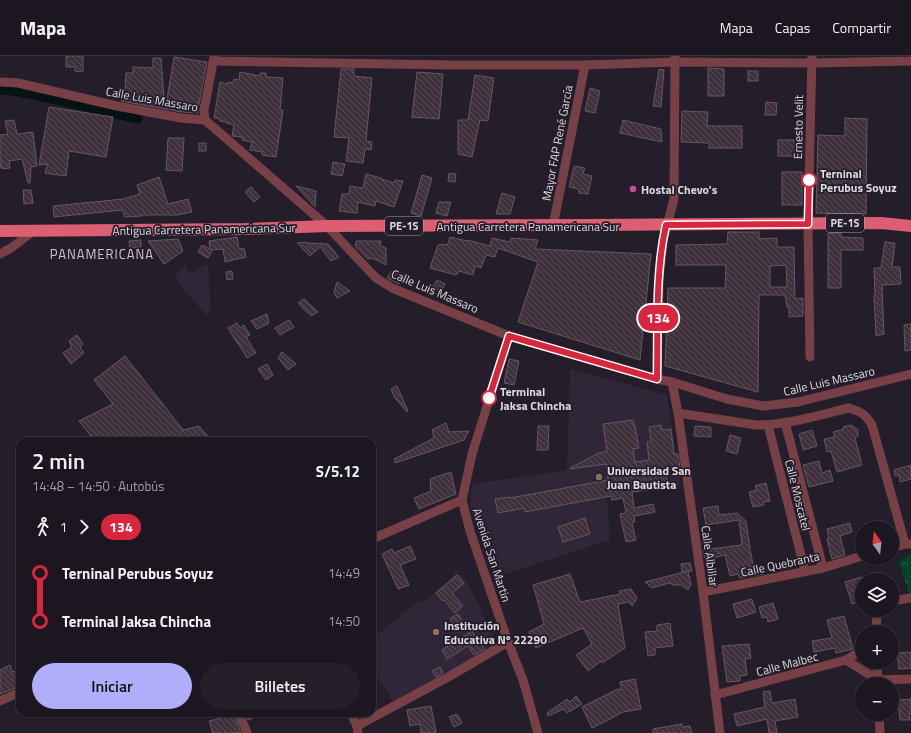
<!DOCTYPE html>
<html lang="es">
<head>
<meta charset="utf-8">
<style>
  body { margin:0; font-family:"Titillium Web",sans-serif; background:#241f29; color:#f1f3f6; height:100vh; display:flex; flex-direction:column; font-size:15px; white-space:nowrap }
  * { box-sizing:border-box; margin:0 }
  p { font-size:13px; color:#a09fa5 }
  .icon { flex:none; width:22px; height:22px; fill:none; stroke:currentColor; stroke-width:2; stroke-linecap:round; stroke-linejoin:round }
  .map { position:relative; flex:1; overflow:hidden }
  .details { position:absolute; left:16px; top:381px; width:360px; height:280px; display:flex; flex-direction:column; background:#1b1620; border-radius:12px; box-shadow:0 1px 3px #0004,0 0 0 1px #39353e }
  .details>* { flex:none }
  .badge { padding:0 8px; border-radius:13px; font-size:14px; line-height:26px }
  .needle { width:26px; rotate:345deg }
  .controls { position:absolute; left:855px; top:465px; display:grid; gap:8px }
  .controls a { display:grid; place-items:center; width:44px; height:44px; border-radius:50%; background:#1b1620; box-shadow:0 1px 3px #0004,0 0 0 1px #39353e; font-size:20px }
  .map>.badge { position:absolute; translate:-50% -50%; box-shadow:0 0 0 2px #fff }
  .legs { display:flex; align-items:center; gap:6px; height:44px; padding:0 16px; font-size:13px }
  .legs p { margin-inline-start:auto }
  .headline { display:flex; align-items:center; justify-content:space-between; height:68px; padding:0 16px }
  h1 { font-size:22px; font-weight:600; line-height:30px }
  .cta { display:flex; gap:8px; margin-top:auto; padding:8px 16px }
  .cta a { flex:1; height:46px; border-radius:24px; background:#b0aefa; color:#111; font-size:16px; font-weight:600; line-height:46px; text-align:center }
  .cta a+a { background:#241f29; color:#f1f3f6 }
  ul { padding:0 16px; list-style:none }
  li { display:flex; align-items:center; gap:14px; height:48px; font-size:15px }
  li i { display:grid; place-items:center; width:6px; height:100%; margin:0 5px; background:currentColor }
  li i::after { content:''; width:10px; height:10px; margin:-5px; border:3px solid; border-radius:50%; background:#1b1620 }
  li p { margin-inline-start:auto }
  li:first-child i { background:linear-gradient(#0000 50%,currentColor 0) }
  li:last-child i { background:linear-gradient(currentColor 50%,#0000 0) }
  header { display:flex; align-items:center; gap:24px; box-sizing:border-box; height:56px; padding:0 20px; background:#1b1620; border-bottom:1px solid #39353e }
  header strong { font-size:19px }
  nav { display:flex; gap:22px; margin-inline-start:auto; font-size:14px }
  .map>svg:first-child { display:block }
  .built { fill:#2f2637 }
  .park { fill:url(#park-crowns) }
  .lines { fill:none; stroke-linecap:round; stroke-linejoin:round }
  .canal { stroke:#031212; stroke-width:9 }
  .building { fill:url(#building-back-hatch); stroke:#655762; fill-rule:evenodd }
  .minor { stroke:#764046; stroke-width:9 }
  .trunk { stroke:#dc5e72; stroke-width:12 }
  .line-1-casing { stroke:#fff; stroke-width:9 }
  .line-1 { stroke:#d7263d; stroke-width:6 }
  .stop-1-dot { fill:#fff; stroke:#d7263d; stroke-width:2 }
  .hotel-dot { fill:#d1479c; stroke:#241d2a; stroke-width:1.5 }
  .education-dot { fill:#8d6e63; stroke:#241d2a; stroke-width:1.5 }
  .labels { text-anchor:middle; dominant-baseline:central; stroke-width:3.5; stroke-linejoin:round; paint-order:stroke }
  .shield { fill:#241d2a; stroke:#a6a1aa; stroke-width:1 }
  .shield-label { font-size:11px; font-weight:bold; fill:#ddd9e1 }
  .street-label { font-size:12px; fill:#ddd9e1; stroke:#241d2a }
  .stop-label { font-size:12px; font-weight:bold; fill:#ddd9e1; stroke:#241d2a; text-anchor:start }
  .poi-label { font-size:12px; font-weight:bold; fill:#ddd9e1; stroke:#241d2a; text-anchor:start }
  .neighbourhood-label { font-size:13px; letter-spacing:1px; fill:#ccc3d5; stroke:#241d2a }
</style>
</head>
<body>
<header>
<strong>Mapa</strong>
<nav><a>Mapa</a><a>Capas</a><a>Compartir</a></nav>
</header>
<div class="map">
<svg width="911" height="677" viewBox="0 0 911 677">
  <defs>
    <pattern id="park-crowns" width="20" height="18" patternUnits="userSpaceOnUse"><rect width="20" height="18" fill="#00442c"/><path d="M2 6a3 3 0 1 1 6 0M12 15a3 3 0 1 1 6 0" fill="none" stroke="#255e4a"/></pattern>
    <pattern id="building-back-hatch" width="6" height="6" patternUnits="userSpaceOnUse"><rect width="6" height="6" fill="#3e313b"/><path d="M-1 5l2 2M0 0l6 6M5-1l2 2" fill="none" stroke="#594e57"/></pattern>
  </defs>
  <rect width="100%" height="100%" fill="#241d2a"/>
  <g class="built">
    <path d="M185 208 188 216 194 217 198 212 208 208 211 256 206 259 174 222Z"/>
    <path d="M570 313 667 339 681 430 607 441 610 484 493 522 470 450 472 428 567 414Z"/>
    <path d="M457 514 466 525 479 549 496 589 394 647 372 612V583L420 544 423 546 455 519 453 516Z"/>
  </g>
  <path class="park" d="M911 499V538L909 539 899 504Z"/>
  <g class="lines">
    <path class="canal" d="M0 34 13 35 39 40 138 63"/>
  </g>
  <g class="building">
    <path d="M66 0H83V16L75 15V11H66Z"/>
    <path d="M174 1 207 6 198 53V57L182 56 121 45 123 34H125L126 17H133V11L153 12V2H161L164 43H167Z"/>
    <path d="M708 12 724 13V40H708Z"/>
    <path d="M341 13H354V20L372 22 366 85 372 86 371 94 365 93 363 107 346 105 349 82 334 81Z"/>
    <path d="M659 13 664 14 661 51 653 50Z"/>
    <rect x="748" y="15" width="10" height="10"/>
    <path d="M240 16 260 20V17H266V21L283 22 280 54H283L276 101 262 99V96L250 94 252 86 242 84V81L232 80 234 69 226 67V66L220 65V63L214 62 220 26 227 28 228 26 233 27 234 23 239 24Z"/>
    <path d="M417 16 443 18 439 63 412 61Z"/>
    <path d="M475 19 494 22 488 65 480 64 472 101 458 98V64H468Z"/>
    <path d="M590 32 600 35 595 57 585 55Z"/>
    <path d="M766 46 777 47 776 59H765Z"/>
    <path d="M49 51 113 61 106 101 69 95 66 120 45 117 47 108 39 109Z"/>
    <path d="M682 55 708 56 707 70H742V92H709V87L681 86Z"/>
    <path d="M845 62 867 63 866 158 816 157 818 79 845 80Z"/>
    <path d="M14 64 17 78 33 76 37 110 31 111 30 127H28L22 103 9 105 10 112 2 113V111H0V79L8 78 5 65Z"/>
    <path d="M623 64 661 73 662 86 620 77Z"/>
    <path d="M168 82H184L182 115 166 114Z"/>
    <rect x="778" y="84" width="25" height="16"/>
    <rect x="199" y="87" width="7" height="8"/>
    <path d="M333 106 345 108 342 120 331 118Z"/>
    <path d="M574 110 585 112 583 118 592 120 588 138 579 137V133L569 131Z"/>
    <rect x="782" y="116" width="20" height="33"/>
    <path d="M449 117 456 118 455 126 448 125Z"/>
    <path d="M366 118 381 122V123L394 127 395 124 403 125 394 151 376 145 375 150 358 146 357 157 339 155 342 138H349L350 130 363 132Z"/>
    <path d="M422 119 432 122 421 160 411 157Z"/>
    <path d="M159 121 168 148 188 143 192 156 177 159H141L142 160 125 161 122 154 54 161 53 150 123 143 140 138 137 129Z"/>
    <path d="M296 130 316 135 315 151Z"/>
    <path d="M251 131 260 141 254 146 245 136Z"/>
    <path d="M23 134H31L33 147 24 148Z"/>
    <path d="M502 137 515 141 510 158H496Z"/>
    <path d="M439 146H451L447 160 436 157Z"/>
    <path d="M728 176H759V183L777 182V191H794L795 243 803 242V260L789 261V251H787L785 239H759L758 336 665 310 668 232H725L726 209H676V189L727 188ZM786 209 787 231H770V210Z"/>
    <path d="M828 177H841V181L863 182V194H841V232H828Z"/>
    <path d="M237 181 239 193 244 192 246 201 225 206 223 193 211 194 212 195 208 202 198 196 202 189 210 193 209 185Z"/>
    <path d="M450 181 467 185V184L490 190 492 182 510 186 511 182 538 184 535 193 651 198 640 304 518 266 538 206 498 192 495 201 486 199 481 212 475 210 473 219 459 215 456 219 430 212 438 189 448 188Z"/>
    <path d="M178 183 183 195 164 208 148 185Z"/>
    <path d="M141 184V191L130 192 129 185Z"/>
    <path d="M356 185H381L380 190 386 192V209L379 205 371 202 368 203 355 190Z"/>
    <path d="M306 186 307 187 328 188 339 201 331 205 320 191 310 200 297 187Z"/>
    <path d="M885 186 895 187 892 211H900L901 228 882 229 884 278 876 280 874 240H875L874 212H881Z"/>
    <path d="M232 215 233 223 227 224 226 216Z"/>
    <path d="M392 215 404 219 399 228 387 222Z"/>
    <path d="M437 224 445 228 439 239 430 235Z"/>
    <path d="M337 226 350 235 337 242 334 236Z"/>
    <path d="M304 243 318 256 311 260 298 247Z"/>
    <path d="M267 258 269 267 257 273 251 265Z"/>
    <path d="M289 264 294 271 280 279 275 272Z"/>
    <path d="M237 267 240 272 244 269 250 279 246 281 256 297 247 302 238 287H237L228 272Z"/>
    <path d="M911 268V294L905 295 904 269Z"/>
    <path d="M77 279 83 288 80 291 84 297 71 308 63 297 72 291 69 285Z"/>
    <path d="M282 296 296 308 288 314 278 302Z"/>
    <path d="M125 300 183 374 199 370 212 385H95L79 365 113 348 94 324Z"/>
    <path d="M509 303 519 305 514 329 504 327Z"/>
    <path d="M267 308 273 319 266 324 258 313Z"/>
    <path d="M397 330 408 355 407 356 395 342 391 333Z"/>
    <path d="M633 364 634 370H635L639 392 633 393 635 406 649 404 647 386 651 385 649 371 661 369 662 374 671 373 674 398H678L680 412 666 414 667 426 653 428 654 433 632 436 634 452 653 448 655 456 634 460 635 466 632 467 636 484 626 486 620 458 626 457 623 442 612 444 611 440 525 456 524 452 498 457 495 443 510 441V442L608 424 606 408 570 413V412L599 397 607 395 603 368Z"/>
    <path d="M446 367 449 376 469 375 464 384 395 407 394 403 434 382 432 374Z"/>
    <path d="M851 369 858 374V380L855 382 862 409 837 416 831 395 827 396 824 383 835 381 833 376 844 373 843 371Z"/>
    <path d="M538 370H549L548 394H537Z"/>
    <path d="M695 370 711 371V381L694 380Z"/>
    <path d="M812 374 817 390 803 394 799 378Z"/>
    <path d="M730 379 741 382 737 398 726 395Z"/>
    <path d="M819 405 822 417 830 414 833 425 809 431 803 409Z"/>
    <path d="M911 409V423L900 426 899 419 895 420 894 414Z"/>
    <path d="M451 416 456 438 419 453 414 442 431 435V434L430 423Z"/>
    <path d="M766 427 770 445 763 446 764 449 753 451 749 436 757 434 755 430Z"/>
    <path d="M718 450 719 459 737 457 746 465 750 493 754 513 763 511 764 518 740 522 738 518 730 520 725 499 705 504 703 494 742 489 739 464 706 469 703 452Z"/>
    <path d="M585 462 590 478 563 486 558 471Z"/>
    <path d="M850 467 852 476 840 480 845 499 832 503 827 483H829L827 473Z"/>
    <path d="M410 490 416 503 400 509 409 529 398 533 382 498 392 493 394 497Z"/>
    <path d="M690 507 692 515 682 516 681 508Z"/>
    <path d="M688 515 691 529 688 534 681 529H674L669 527 652 532 645 526Z"/>
    <path d="M570 518 580 546 620 538 619 535 631 533 637 542 632 550 629 546 618 548 625 592 602 607 601 605 588 615 576 599 592 588 583 572 536 592 529 576 544 568 533 529Z"/>
    <path d="M457 519 464 527 452 537 463 550 455 557 444 544 443 545 436 537Z"/>
    <path d="M862 521V545L852 548 845 526Z"/>
    <path d="M752 543 756 556 737 562 733 548Z"/>
    <path d="M773 547 778 563 768 566 767 561 762 562 759 551Z"/>
    <path d="M458 558 462 565 455 570 450 563Z"/>
    <path d="M844 560 853 593 836 597 835 592 814 596 812 585 832 582 827 564Z"/>
    <path d="M670 567 673 590 655 592V599L648 600 645 576 657 575V569Z"/>
    <path d="M472 575 480 587H481L484 593 474 599 468 590 447 603 442 594Z"/>
    <path d="M749 588 751 602 745 603 747 619 740 620V625L727 626 722 590Z"/>
    <path d="M911 596V612L899 613 897 597Z"/>
    <path d="M10 609 13 616 20 613V630L0 638V614Z"/>
    <path d="M440 611 443 617 436 621 432 615Z"/>
    <path d="M635 623 641 653 623 656 606 665 592 672 582 651 618 633 622 634 620 626Z"/>
    <path d="M770 635 772 647 795 643 798 661 775 665 777 677H769L767 663 737 670 734 658 765 651 763 636Z"/>
    <path d="M576 640 582 648 567 657 564 653 548 660 547 657 567 643 570 646Z"/>
    <path d="M911 643V658H909L910 664H900L898 644Z"/>
    <path d="M431 650 436 676 432 677H421L420 668 410 670 407 654Z"/>
    <path d="M220 657H233L241 677H213L209 665 222 662Z"/>
    <path d="M245 657H265L248 664Z"/>
    <path d="M457 658 462 667 454 671 449 661Z"/>
    <path d="M682 668V671L690 670 692 677H653V673Z"/>
  </g>
  <g class="lines">
    <g class="minor">
      <path d="M213 5 453 9H585L675 6 812 7 911 5"/>
      <path d="M0 26 18 27 117 50 181 62 205 64 327 170 376 222 392 232 509 280 657 323 672 326 727 343 763 350 798 346 911 318"/>
      <path d="M205 64 204 54 214 1"/>
      <path d="M553 170 585 9"/>
      <path d="M0 198 11 192 35 174"/>
      <path d="M509 280 472 398 462 444 470 475 508 586 523 624 538 677"/>
      <path d="M810 301 808 167 812 0"/>
      <path d="M657 323 659 225 663 185 674 143 675 1"/>
      <path d="M672 326 678 357 703 536 720 677"/>
      <path d="M678 357 756 369C787 369 819 359 849 352 862 356 865 358 872 369L905 488"/>
      <path d="M785 366 823 512"/>
      <path d="M768 369 805 515"/>
      <path d="M372 483 462 444"/>
      <path d="M892 492 905 488H910"/>
      <path d="M703 536 823 512 862 500"/>
      <path d="M892 545 911 542"/>
      <path d="M876 576 877 556 878 554"/>
      <path d="M846 604 878 624 911 623"/>
      <path d="M877 606 878 628"/>
      <path d="M715 639 846 604 862 594"/>
      <path d="M0 645 20 636"/>
      <path d="M239 657 247 677"/>
      <path d="M351 657 357 670 358 677"/>
      <path d="M879 658 880 677"/>
      <path d="M357 670 450 620 508 586"/>
    </g>
    <path class="trunk" d="M0 175 246 173 327 170 590 169 881 167 911 170"/>
  </g>
  <g class="lines">
    <defs>
      <path id="line-1" d="M489 342 509 280 657 323C658 273 655 217 666 169L808 168 809 124"/>
    </defs>
    <use href="#line-1" class="line-1-casing"/>
    <use href="#line-1" class="line-1"/>
  </g>
  <g class="stop-1-dot">
    <circle cx="809" cy="124" r="7"/>
    <circle cx="489" cy="342" r="7"/>
  </g>
  <circle class="hotel-dot" cx="633" cy="133" r="4"/>
  <g class="education-dot">
    <circle cx="599" cy="421" r="4"/>
    <circle cx="436" cy="576" r="4"/>
  </g>
  <g class="labels">
    <g class="shield">
      <rect x="826" y="158" width="38" height="18" rx="3"/>
      <rect x="385" y="161" width="38" height="18" rx="3"/>
    </g>
    <g class="shield-label">
      <text x="845" y="167">PE-1S</text>
      <text x="404" y="170">PE-1S</text>
    </g>
    <g class="street-label">
      <text transform="translate(152 43) rotate(10)">Calle Luis Massaro</text>
      <text transform="translate(798 71) rotate(-89)">Ernesto Velit</text>
      <text transform="translate(557 87) rotate(-79)">Mayor FAP René García</text>
      <text x="528" y="170">Antigua Carretera Panamericana Sur</text>
      <text transform="translate(204 173) rotate(-1)">Antigua Carretera Panamericana Sur</text>
      <text transform="translate(435 235) rotate(23)">Calle Luis Massaro</text>
      <text transform="translate(829 325) rotate(-13)">Calle Luis Massaro</text>
      <text transform="translate(798 439) rotate(76)">Calle Moscatel</text>
      <text transform="translate(492 499) rotate(72)">Avenida San Martin</text>
      <text transform="translate(710 500) rotate(82)">Calle Albillar</text>
      <text transform="translate(780 508) rotate(-12)">Calle Quebranta</text>
      <text transform="translate(787 608) rotate(-15)">Calle Malbec</text>
    </g>
    <g class="stop-label">
      <text x="820" y="117">Terninal<tspan x="820" dy="14">Perubus Soyuz</tspan></text>
      <text x="500" y="335">Terminal<tspan x="500" dy="14">Jaksa Chincha</tspan></text>
    </g>
    <g class="poi-label">
      <text x="641" y="133">Hostal Chevo's</text>
      <text x="607" y="414">Universidad San<tspan x="607" dy="14">Juan Bautista</tspan></text>
      <text x="444" y="569">Institución<tspan x="444" dy="14">Educativa Nº 22290</tspan></text>
    </g>
    <g class="neighbourhood-label">
      <text x="102" y="198">PANAMERICANA</text>
    </g>
  </g>
</svg>
<div class="controls">
<a><svg class="needle" viewBox="-14 -14 28 28"><path d="M0-13l5 13h-10z" fill="#e53935"/><path d="M0 13l5-13h-10z" fill="#a09fa5"/></svg></a>
<a><svg class="icon" aria-label="layers" viewBox="0 0 24 24"><path d="M12 4l9 5-9 5-9-5zM3 14l9 5 9-5"/></svg></a>
<a>+</a>
<a>−</a>
</div>
<b class="badge" style="left:658px;top:262px;background:#d7263d;color:#fff">134</b>
<section class="details">
<div class="headline"><div><h1>2 min</h1><p>14:48 – 14:50 · Autobús</p></div><b>S/5.12</b></div>
<div class="legs"><svg class="icon" aria-label="walk" viewBox="0 0 24 24"><circle cx="13" cy="4" r="2"/><path d="M13 8l-2 6 4 7M11 14l-3 7M7 12l3-4h3l4 4"/></svg>1<svg class="icon" aria-label="forward" viewBox="0 0 24 24"><path d="M9 5l7 7-7 7"/></svg><b class="badge" style="background:#d7263d;color:#fff">134</b></div>
<ul>
<li><i style="color:#d7263d"></i><b>Terninal Perubus Soyuz</b><p>14:49</p></li>
<li><i style="color:#d7263d"></i><b>Terminal Jaksa Chincha</b><p>14:50</p></li>
</ul>
<div class="cta"><a>Iniciar</a><a>Billetes</a></div>
</section>
</div>
</body>
</html>
